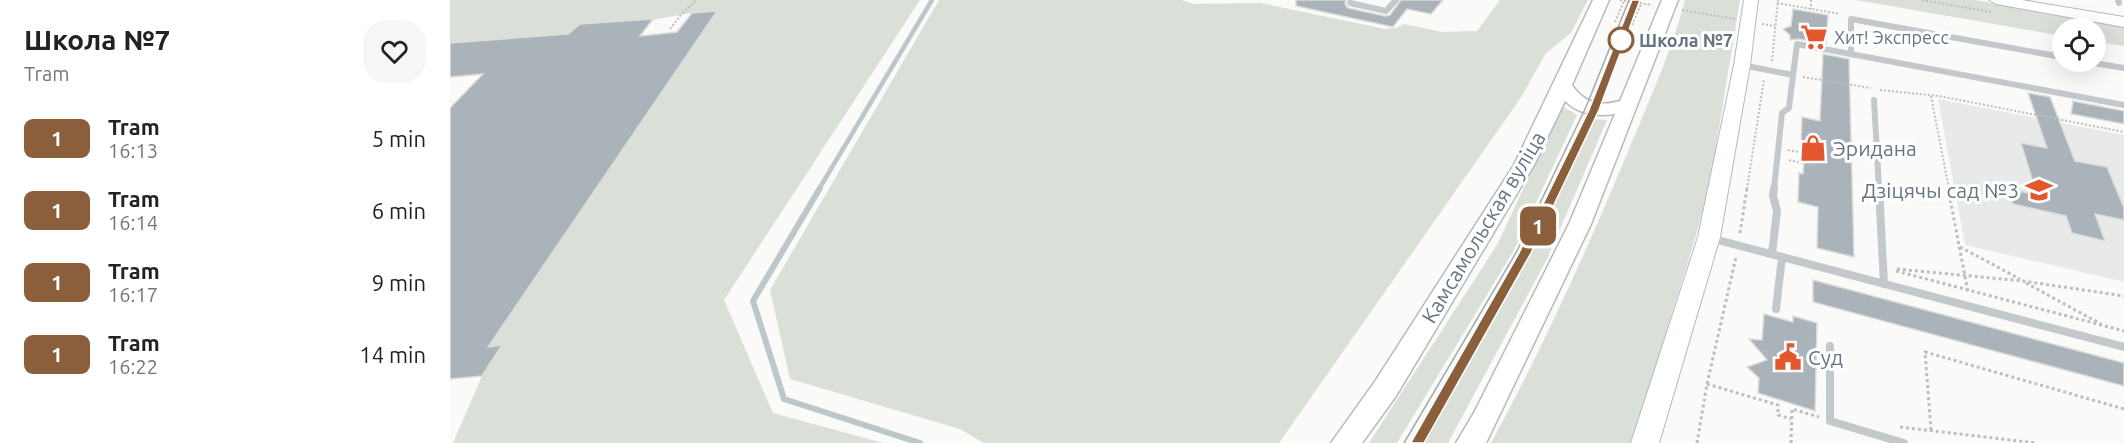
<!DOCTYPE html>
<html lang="en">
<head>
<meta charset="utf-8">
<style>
  body { margin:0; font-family:Ubuntu,sans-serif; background:#f6f6f6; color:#222; height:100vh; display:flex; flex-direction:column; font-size:22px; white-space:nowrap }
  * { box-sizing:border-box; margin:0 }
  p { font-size:20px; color:#767676 }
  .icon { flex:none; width:33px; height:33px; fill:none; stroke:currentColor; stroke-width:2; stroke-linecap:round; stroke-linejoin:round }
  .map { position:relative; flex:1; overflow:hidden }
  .panel { display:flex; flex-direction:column; background:#fff; width:450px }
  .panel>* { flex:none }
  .badge { padding:0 12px; border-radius:9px; font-size:21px; line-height:39px }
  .tools { position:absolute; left:1602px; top:18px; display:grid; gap:12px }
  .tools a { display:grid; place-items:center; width:54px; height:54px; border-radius:50%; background:#fff; box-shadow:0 6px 24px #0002; font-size:30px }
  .map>.badge { position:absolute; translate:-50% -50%; box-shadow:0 0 0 3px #fff }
  .round { display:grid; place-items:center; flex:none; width:63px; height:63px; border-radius:24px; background:#f6f6f6 }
  .head { display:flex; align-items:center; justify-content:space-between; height:102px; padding:0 24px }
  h1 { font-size:28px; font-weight:700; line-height:45px }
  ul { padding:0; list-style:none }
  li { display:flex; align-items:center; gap:18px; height:72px; padding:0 24px }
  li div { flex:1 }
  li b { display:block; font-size:22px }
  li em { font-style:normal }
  li .badge { min-width:66px; font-weight:700; text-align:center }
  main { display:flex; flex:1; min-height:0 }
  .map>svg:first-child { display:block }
  .built { fill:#e8e9e9 }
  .green { fill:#dadfd7 }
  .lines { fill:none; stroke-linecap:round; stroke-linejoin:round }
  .stream-far1 { stroke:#bbc7cb; stroke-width:4.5 }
  .stream { stroke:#bbc7cb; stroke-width:6 }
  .building { fill:#aab3b9; stroke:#dcdcda; stroke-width:1.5 }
  .secondary-casing { stroke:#b3babf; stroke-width:2 }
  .primary-casing { stroke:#b5babe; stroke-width:3 }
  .path-far1 { stroke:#bbbfc2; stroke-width:2; stroke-dasharray:2 2; stroke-linecap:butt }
  .path { stroke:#bbbfc2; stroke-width:3; stroke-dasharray:3 3; stroke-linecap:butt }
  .lane-far1 { stroke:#c3c8cc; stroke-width:6 }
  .lane { stroke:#c3c8cc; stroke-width:8 }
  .secondary { fill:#fff; fill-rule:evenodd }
  .primary { fill:#fff; fill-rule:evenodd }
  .tram { stroke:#a2aab0; stroke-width:1.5 }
  .line { fill:#8b5e3c; stroke:#fff; stroke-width:1.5 }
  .stop-dot { fill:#fff; stroke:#8b5e3c; stroke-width:3 }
  .labels { text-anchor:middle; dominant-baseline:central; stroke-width:6; stroke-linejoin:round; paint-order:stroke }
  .far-poi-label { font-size:18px; fill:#657683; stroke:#fff; text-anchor:start }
  .far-stop-label { font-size:18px; font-weight:bold; fill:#657683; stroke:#fff; text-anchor:start }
  .poi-label { font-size:21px; fill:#657683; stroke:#fff; text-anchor:start }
  .street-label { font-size:21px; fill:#657683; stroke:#fff }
</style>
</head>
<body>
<main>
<section class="panel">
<div class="head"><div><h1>Школа №7</h1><p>Tram</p></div><a class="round"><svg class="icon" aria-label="heart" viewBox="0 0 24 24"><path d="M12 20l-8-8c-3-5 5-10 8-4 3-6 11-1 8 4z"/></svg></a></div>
<ul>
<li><span class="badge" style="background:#8b5e3c;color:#fff">1</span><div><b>Tram</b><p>16:13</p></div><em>5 min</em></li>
<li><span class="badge" style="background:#8b5e3c;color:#fff">1</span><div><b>Tram</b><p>16:14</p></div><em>6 min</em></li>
<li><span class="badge" style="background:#8b5e3c;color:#fff">1</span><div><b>Tram</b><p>16:17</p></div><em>9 min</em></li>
<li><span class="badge" style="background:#8b5e3c;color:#fff">1</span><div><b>Tram</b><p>16:22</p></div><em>14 min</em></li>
</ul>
</section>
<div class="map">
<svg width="1674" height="443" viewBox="0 0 1674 443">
  <rect width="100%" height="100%" fill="#fafaf8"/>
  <path class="built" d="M1488 99 1674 135V282L1515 245Z"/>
  <g class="green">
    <path d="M0 0H470L274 300 323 413 433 443H3L32 376 52 346 38 347 266 11 242 13 118 34 0 43Z"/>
    <path d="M489 0H732L743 4 811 3 935 29 946 28 954 24 992 32 1027 31 1050 0H1138L1121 33 1096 53 1070 99 829 443H534L510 429 340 379 320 290Z"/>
    <path d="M1235 0H1290L1260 182 1245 239 1182 443H1041C1092 350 1136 252 1177 154 1198 103 1221 53 1235 0Z"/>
    <path d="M1406 0H1525L1674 25V46L1646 42V28H1612V36Z"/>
    <path d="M1112 106 1127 115 1064 250 947 443H919L1047 245Z"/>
    <path d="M1142 119 1157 120 1097 259 998 443H974L1079 254Z"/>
  </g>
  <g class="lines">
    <path class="stream-far1" d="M369 189 482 0"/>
    <path class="stream" d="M370 188 303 301 334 399 470 443"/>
  </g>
  <g class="building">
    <path d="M846 0H896L895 4 898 8 935 16 940 15 951 0H993L981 14 957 9 943 27 846 6Z"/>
    <path d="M1343 9 1378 15 1376 44 1348 39 1340 40V35L1333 29 1341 26Z"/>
    <path d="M267 11 38 347 52 345 32 376 0 379V108L33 74 0 77V43L118 34 130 24 203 19 190 36 227 32 242 13Z"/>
    <path d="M1373 54 1399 59 1404 257 1367 248 1368 207 1348 202 1349 173 1353 174 1355 143 1351 142 1352 117 1370 121Z"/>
    <path d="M1578 93 1600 97 1625 161 1657 167 1674 208V220L1645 214 1655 241 1622 233 1616 216 1563 204 1559 189 1587 195 1571 143 1597 148Z"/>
    <path d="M1623 101 1674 111V124L1621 114Z"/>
    <path d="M1363 280 1674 363V386L1363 302Z"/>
    <path d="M1314 314 1343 322V316L1367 323 1365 411 1308 393 1309 378 1297 367 1317 360 1299 339 1312 340Z"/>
  </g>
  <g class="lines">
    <defs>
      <g id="secondary">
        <path d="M1294 0H1308L1300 65 1270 237 1209 443H1181L1248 237 1284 65Z"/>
        <path d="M1539 0H1572L1674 17V27L1546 4Z"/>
      </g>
      <path id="primary" d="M1143 0H1159L1122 85C1134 103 1150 107 1170 101L1212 0H1228L1141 224 1036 443H1006L1025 411 1119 224 1165 114C1147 117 1128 114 1115 101L1084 165 946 396 912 443H881L926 380 1064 165Z"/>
    </defs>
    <use href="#secondary" class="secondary-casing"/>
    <use href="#primary" class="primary-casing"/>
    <g class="path-far1">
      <path d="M1170 0 1202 5"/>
      <path d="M1361 0V9"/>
      <path d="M1472 0 1541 12"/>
      <path d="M1327 3 1390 14"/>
      <path d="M1232 10 1285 19"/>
      <path d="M1165 22 1174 1"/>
      <path d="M1312 24 1325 26"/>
      <path d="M1182 25 1191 4"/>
      <path d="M220 29 234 11 247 0"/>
      <path d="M1322 61 1328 0"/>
      <path d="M1353 77 1421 88"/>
      <path d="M1430 90 1489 96 1674 132"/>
      <path d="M1481 96 1499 189"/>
      <path d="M1338 150 1364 155V165L1338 160"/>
      <path d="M1297 189 1314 79"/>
    </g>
    <g class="path">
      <path d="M1498 188 1518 292"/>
      <path d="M1290 233 1297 188"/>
      <path d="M1510 247 1570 279"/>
      <path d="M1447 269 1573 281 1674 296"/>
      <path d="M1446 271 1674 331"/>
      <path d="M1576 283 1651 324"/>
      <path d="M1257 384 1328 405V415L1341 419"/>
      <path d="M1450 427 1586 443"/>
      <path d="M1481 430 1475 352 1674 409"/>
      <path d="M1247 443 1257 384 1286 257"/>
      <path d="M1341 443 1342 409 1369 417"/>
    </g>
    <g class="lane-far1">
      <path d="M1668 0 1669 3"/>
      <path d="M900 3 936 11 946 0"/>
      <path d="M1401 54V19L1612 57"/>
      <path d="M1638 62 1674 68"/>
      <path d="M1292 65 1343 75 1347 44 1674 105"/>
      <path d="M1424 100 1429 189"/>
      <path d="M1324 189 1332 113 1339 108 1343 75"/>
    </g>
    <g class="lane">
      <path d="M1429 188 1434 284"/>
      <path d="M1260 238 1674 347"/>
      <path d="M1322 254 1327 211 1323 196 1324 188"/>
      <path d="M1326 309 1332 257"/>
      <path d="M1380 346V421L1454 443"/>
    </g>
    <use href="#secondary" class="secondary"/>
    <use href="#primary" class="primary"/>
    <g class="tram">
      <path d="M954 443 1067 251 1136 107 1179 0"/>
      <path d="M969 443 1061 278"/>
    </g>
  </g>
  <path class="line" d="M1182 0H1190L1149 110 1081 253 974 443H961L963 439 1069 253 1139 110Z"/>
  <defs>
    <symbol id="supermarket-bare" viewBox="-9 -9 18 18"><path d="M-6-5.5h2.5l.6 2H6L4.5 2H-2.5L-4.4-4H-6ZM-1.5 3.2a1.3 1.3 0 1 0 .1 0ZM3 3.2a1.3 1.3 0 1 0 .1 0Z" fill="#e4572e" stroke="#fff" stroke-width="2.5" paint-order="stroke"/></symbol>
    <symbol id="shop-bare" viewBox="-9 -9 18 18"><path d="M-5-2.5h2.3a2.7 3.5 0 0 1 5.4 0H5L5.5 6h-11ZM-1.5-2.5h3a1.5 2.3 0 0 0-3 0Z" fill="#e4572e" stroke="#fff" stroke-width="2.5" paint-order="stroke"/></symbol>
    <symbol id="school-bare" viewBox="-9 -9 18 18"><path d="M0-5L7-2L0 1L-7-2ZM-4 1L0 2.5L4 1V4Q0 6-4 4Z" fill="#e4572e" stroke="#fff" stroke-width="2.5" paint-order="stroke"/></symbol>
    <symbol id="civic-bare" viewBox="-9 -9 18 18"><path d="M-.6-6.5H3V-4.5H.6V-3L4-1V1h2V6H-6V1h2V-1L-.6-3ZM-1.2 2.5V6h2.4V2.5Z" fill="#e4572e" stroke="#fff" stroke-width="2.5" paint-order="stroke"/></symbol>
  </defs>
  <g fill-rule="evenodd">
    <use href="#supermarket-bare" x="1345" y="18" width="38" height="38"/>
    <use href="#shop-bare" x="1344" y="129" width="38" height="38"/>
    <use href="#school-bare" x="1570" y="171" width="38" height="38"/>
    <use href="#civic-bare" x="1319" y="338" width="38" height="38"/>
  </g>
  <circle class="stop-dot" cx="1171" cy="40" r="12"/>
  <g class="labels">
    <g class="far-poi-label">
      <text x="1384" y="37">Хит! Экспресс</text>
    </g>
    <g class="far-stop-label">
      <text x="1189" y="40">Школа №7</text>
    </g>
    <g class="poi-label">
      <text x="1383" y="148">Эридана</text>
      <text x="1569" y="190" text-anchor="end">Дзіцячы сад №3</text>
      <text x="1358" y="357">Суд</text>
    </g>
    <g class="street-label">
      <text transform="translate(1033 227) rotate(-59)">Камсамольская вуліца</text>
    </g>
  </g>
</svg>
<div class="tools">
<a><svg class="icon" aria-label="locate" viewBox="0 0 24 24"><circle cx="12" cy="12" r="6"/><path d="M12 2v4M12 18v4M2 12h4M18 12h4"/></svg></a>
</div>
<b class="badge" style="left:1088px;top:226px;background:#8b5e3c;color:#fff">1</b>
</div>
</main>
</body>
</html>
